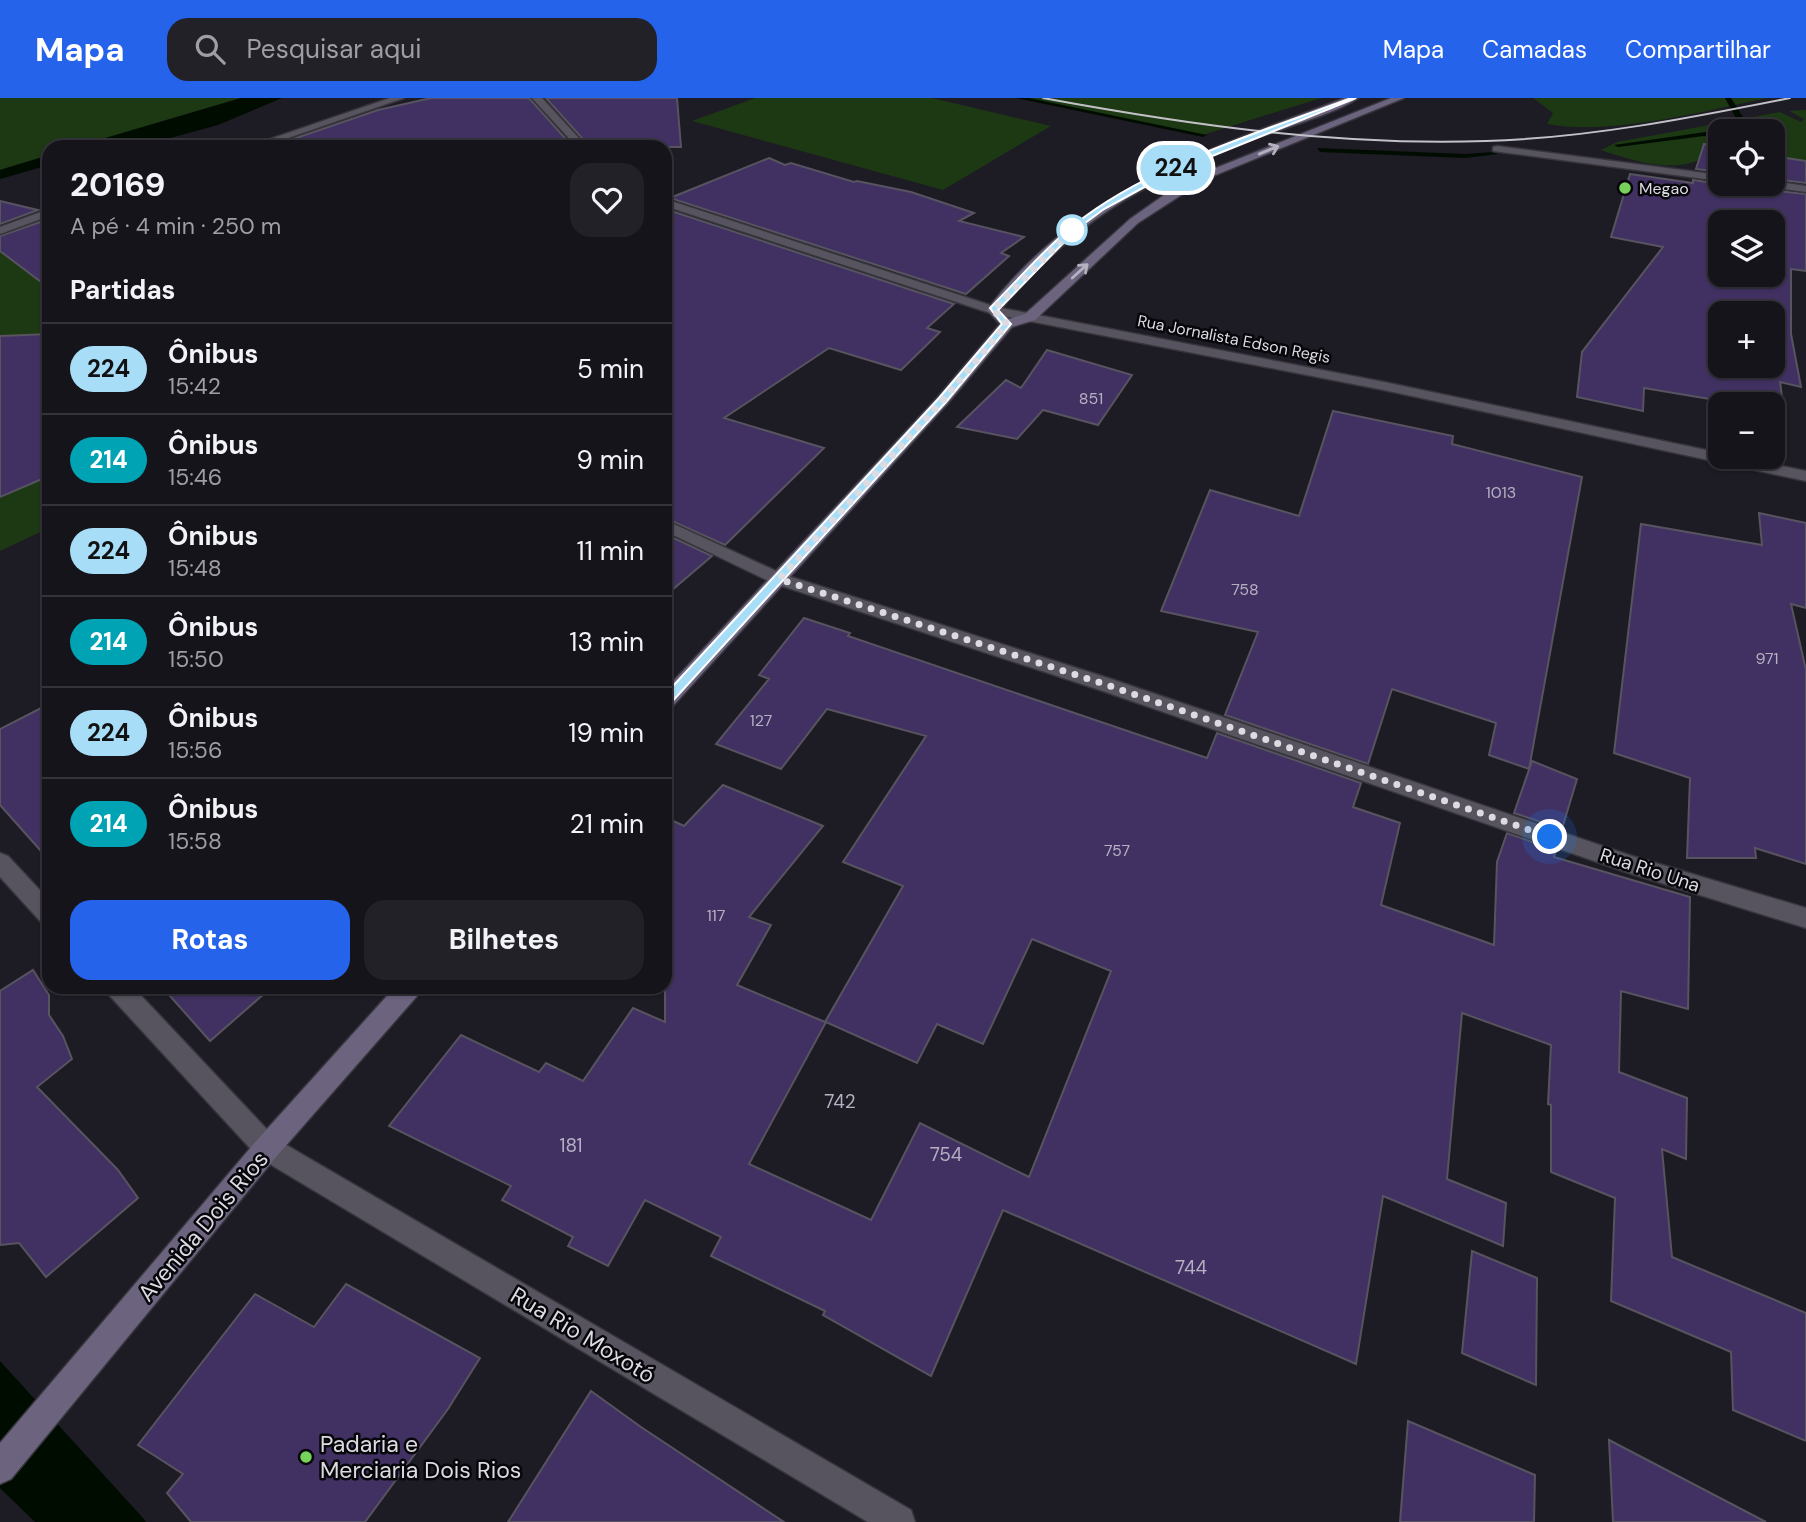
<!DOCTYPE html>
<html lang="pt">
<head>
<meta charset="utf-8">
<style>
  body { margin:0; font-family:"DM Sans",sans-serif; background:#232128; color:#f1f3f6; height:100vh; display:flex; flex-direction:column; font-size:26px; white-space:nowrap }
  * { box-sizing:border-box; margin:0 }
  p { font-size:23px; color:#9e9ea3 }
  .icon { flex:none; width:38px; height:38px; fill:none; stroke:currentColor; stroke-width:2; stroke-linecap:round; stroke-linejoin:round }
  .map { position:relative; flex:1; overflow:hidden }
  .drawer { position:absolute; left:42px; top:42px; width:630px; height:854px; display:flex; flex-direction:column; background:#16141b; border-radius:21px; box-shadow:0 2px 5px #0004,0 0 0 2px #35333a }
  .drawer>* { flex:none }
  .badge { padding:0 14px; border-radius:23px; font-size:24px; line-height:46px }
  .tools { position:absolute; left:1708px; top:21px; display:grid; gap:14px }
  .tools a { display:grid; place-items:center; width:77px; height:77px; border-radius:14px; background:#16141b; box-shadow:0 2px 5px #0004,0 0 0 2px #35333a; font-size:35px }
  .you { position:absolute; width:35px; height:35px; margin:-18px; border:5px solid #fff; border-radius:50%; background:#1a73e8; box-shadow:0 0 0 10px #1a73e833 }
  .map>.badge { position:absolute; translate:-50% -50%; box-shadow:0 0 0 4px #fff }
  h2 { padding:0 28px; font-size:26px; line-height:63px }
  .round { display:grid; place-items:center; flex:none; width:74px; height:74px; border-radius:21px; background:#232128 }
  .overview { display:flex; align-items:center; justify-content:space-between; height:119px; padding:0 28px }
  h1 { font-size:33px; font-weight:700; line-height:52px }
  .cta { display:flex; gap:14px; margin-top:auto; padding:14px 28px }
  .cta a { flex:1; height:80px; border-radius:21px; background:#2563eb; color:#fff; font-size:28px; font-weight:700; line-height:80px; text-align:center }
  .cta a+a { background:#232128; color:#f1f3f6 }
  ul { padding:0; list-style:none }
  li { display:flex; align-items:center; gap:21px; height:91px; padding:0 28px; border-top:2px solid #35333a }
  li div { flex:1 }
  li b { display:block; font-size:26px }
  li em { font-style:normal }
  li .badge { min-width:77px; font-weight:700; text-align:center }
  header { display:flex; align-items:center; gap:42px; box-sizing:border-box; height:98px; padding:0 35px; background:#2563eb; color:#fff }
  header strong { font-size:33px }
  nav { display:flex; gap:38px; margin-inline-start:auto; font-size:24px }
  .search { width:490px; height:63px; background:#232128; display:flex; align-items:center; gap:18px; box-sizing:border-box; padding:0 24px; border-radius:21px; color:#9e9ea3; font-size:26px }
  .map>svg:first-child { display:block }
  .green { fill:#1c3913 }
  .water { fill:#000c00 }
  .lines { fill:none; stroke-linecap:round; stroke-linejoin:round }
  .stream { fill:#000c00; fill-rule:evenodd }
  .building { fill:#413162; stroke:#575460; stroke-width:2; fill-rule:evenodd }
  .minor-casing { stroke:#37353c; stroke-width:3 }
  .secondary-casing { stroke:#37353c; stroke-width:3 }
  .minor { fill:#57545f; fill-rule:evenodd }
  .secondary { fill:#6c647f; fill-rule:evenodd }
  .tram { stroke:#c3c1c8; stroke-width:2 }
  .oneway { stroke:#b5b1bf }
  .line { fill:#a8ddf7; stroke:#fff; stroke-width:2 }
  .walk { stroke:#dddbe2; stroke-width:7; stroke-dasharray:0 12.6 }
  .poi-dot { fill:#76d25a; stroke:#07060a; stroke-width:2.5 }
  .stop-dot { fill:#fff; stroke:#a8ddf7; stroke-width:3.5 }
  .labels { text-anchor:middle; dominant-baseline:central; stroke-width:5; stroke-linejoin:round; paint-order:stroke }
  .far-poi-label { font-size:16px; fill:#dddbe2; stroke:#07060a; text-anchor:start }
  .far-street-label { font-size:16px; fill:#dddbe2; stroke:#07060a }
  .number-label { font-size:16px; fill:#b6b0c2 }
  .street-label { font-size:19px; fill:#dddbe2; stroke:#07060a }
  .near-number-label { font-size:19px; fill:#b6b0c2 }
  .near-street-label { font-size:23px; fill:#dddbe2; stroke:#07060a }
  .near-poi-label { font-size:23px; fill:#dddbe2; stroke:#07060a; text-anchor:start }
</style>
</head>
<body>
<header>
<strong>Mapa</strong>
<div class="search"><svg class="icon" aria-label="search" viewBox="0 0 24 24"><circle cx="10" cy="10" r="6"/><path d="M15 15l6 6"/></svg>Pesquisar aqui</div>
<nav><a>Mapa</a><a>Camadas</a><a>Compartilhar</a></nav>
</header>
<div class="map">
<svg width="1806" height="1424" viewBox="0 0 1806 1424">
  <rect width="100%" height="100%" fill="#1d1b24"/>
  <g class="green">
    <path d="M0 0H241L75 49H49V57L0 72Z"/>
    <path d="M755 0H932L1051 28 943 92 692 23Z"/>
    <path d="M1019 0H1321L1203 37Z"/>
    <path d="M1533 0H1768C1703 13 1612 38 1547 26L1553 15Z"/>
    <path d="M1806 12V83L1773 80V33H1720V49L1704 46 1699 62C1669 75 1630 62 1601 52L1617 44 1780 14 1801 24 1804 21 1789 13Z"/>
    <path d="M49 117V283L0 299V138Z"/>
    <path d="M49 375V430L0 453V398Z"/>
  </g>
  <g class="water">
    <path d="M241 0H282L218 27 137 49H75Z"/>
    <path d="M49 57V67L0 81V72Z"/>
    <path d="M0 1263 143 1420 146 1424H35L0 1390Z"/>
  </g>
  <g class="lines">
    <g class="stream">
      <path d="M1016 0H1029L1207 37 1203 39Z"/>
      <path d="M1725 0H1731L1745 22 1736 33H1724L1730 31 1737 22Z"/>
      <path d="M1720 32 1723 33 1720 36 1618 49 1614 47Z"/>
      <path d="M1317 50 1465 56 1494 54 1498 56 1465 60 1320 54Z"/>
    </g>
  </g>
  <g class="building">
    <path d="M431 0H529L573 49H294L293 41 378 12Z"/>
    <path d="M546 0H677L681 49H590Z"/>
    <path d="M1704 46 1720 49V74L1696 71Z"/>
    <path d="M1773 58 1806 63V85L1773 81Z"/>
    <path d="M769 60 785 67 791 65 854 84 857 83 911 94 974 115 959 123 1024 139 1001 155 1009 158 966 196 670 100Z"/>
    <path d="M1630 76 1693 85V82L1720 86H1761L1768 92 1806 96V173L1791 171V236L1801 289 1780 284 1783 306H1739L1644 290 1643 313 1577 299 1582 254 1663 149 1611 139ZM1720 124H1773V177H1720ZM1720 215H1773V268H1720Z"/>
    <path d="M0 103 38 112 0 126Z"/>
    <path d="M665 111 954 206 927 230 940 234 901 272 829 250 724 320 824 350 725 447 665 420Z"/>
    <path d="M49 121V190L0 153V138Z"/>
    <path d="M49 236V378L0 399V238Z"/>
    <path d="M1047 252 1132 277 1098 327 1043 312 1017 341 957 329 1006 282 1021 290Z"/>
    <path d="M1333 313 1453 338 1452 346 1582 379 1529 671 1489 657 1496 625 1392 591 1368 666 1225 617 1258 534 1161 513 1210 392 1299 418Z"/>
    <path d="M1759 415 1806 425V510L1791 506 1806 572V766L1755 750 1756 760H1687L1690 680 1614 655 1641 426 1762 447Z"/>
    <path d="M665 436 712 458 665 498Z"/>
    <path d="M804 520 850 535 848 538 1207 660 1217 635 1361 685 1353 709 1400 725 1381 807 1494 847 1497 764 1507 735 1556 752 1554 759 1690 799 1688 911 1621 893 1619 974 1687 1000 1686 1061 1662 1051 1672 1159 1806 1215V1343L1733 1312 1731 1254 1611 1203 1615 1100 1551 1074V1007L1548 1006 1551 947 1462 915 1447 1081 1506 1105 1503 1148 1383 1098 1356 1266 1003 1112 931 1278 823 1217 825 1213 711 1158 721 1139 645 1102 608 1168 568 1148 573 1139 502 1102 511 1088 389 1028 461 937 539 974 546 965 583 983 633 910 665 924V719L684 728 723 687 823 728 749 819 771 827 737 887 825 924 903 788 843 764 926 638 827 611 781 671 716 646 769 581 759 577ZM1032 841 1111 873 1029 1079 920 1025 871 1122 749 1066 826 924 917 965 937 926 983 946Z"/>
    <path d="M49 606V762L0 707V631Z"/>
    <path d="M1532 663 1577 681 1562 731 1514 715Z"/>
    <path d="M33 872 49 897V917L63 938 72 961 37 989 118 1072 138 1100 46 1179 19 1145 0 1147V893Z"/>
    <path d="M162 889H272L210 943Z"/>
    <path d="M1472 1153 1537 1180 1536 1287 1462 1255Z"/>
    <path d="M346 1186 480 1260 448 1311 365 1424H191L167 1395 183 1376 138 1347 255 1196 314 1229Z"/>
    <path d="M591 1293 641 1329 784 1424H508Z"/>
    <path d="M1408 1323 1535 1377 1534 1424H1400Z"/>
    <path d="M1609 1342 1766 1424H1613Z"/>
  </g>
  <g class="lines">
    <defs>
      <g id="minor">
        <path d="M390 0H404L262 49H247Z"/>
        <path d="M532 0H542L587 49H577Z"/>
        <path d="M1497 48 1720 77V83L1493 53V49Z"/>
        <path d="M1773 83 1806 88V94L1768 89 1763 86H1773Z"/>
        <path d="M665 101 996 209 1384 284 1720 355V359H1737L1806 373V383L1384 292 993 216 665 108Z"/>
        <path d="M49 111V118L0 136V129Z"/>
        <path d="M665 422 785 477 1111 581 1629 757 1806 810V830L1629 775 1097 591 773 485 665 433Z"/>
        <path d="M0 755 8 758 49 802V827L41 824 0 779Z"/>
        <path d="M105 889H133L276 1041 911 1412 915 1424H868L258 1059 109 897Z"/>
      </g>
      <g id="secondary">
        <path d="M1345 0H1358C1336 16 1276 32 1249 43 1141 85 1075 123 1000 212L1009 221 1025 216 1130 121 1167 95 1198 77 1391 0H1404L1206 81 1138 125 1035 222 1012 229 948 305 672 609 665 611V592L938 299 1000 226 987 212C1077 92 1210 51 1345 0Z"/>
        <path d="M395 889H422L418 897 276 1059 11 1381 0 1386V1345L258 1041Z"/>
      </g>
    </defs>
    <use href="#minor" class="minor-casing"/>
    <use href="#secondary" class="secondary-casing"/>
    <use href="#minor" class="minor"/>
    <use href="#secondary" class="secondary"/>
    <path class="tram" d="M1043 0C1189 27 1337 48 1486 43 1588 40 1690 20 1790 0"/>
  </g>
  <defs><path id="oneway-shaft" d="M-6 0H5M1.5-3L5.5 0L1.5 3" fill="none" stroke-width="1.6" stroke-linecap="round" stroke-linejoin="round" transform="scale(1.75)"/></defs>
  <g class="oneway">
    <use href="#oneway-shaft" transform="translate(1269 52) rotate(-22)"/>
    <use href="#oneway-shaft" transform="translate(1080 173) rotate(-42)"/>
  </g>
  <path class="line" d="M1351 0H1356L1170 75 1104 111 1077 131 998 212 1011 226 946 304 669 607H661V601L939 300 1002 226 990 210C1017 183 1044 151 1074 127 1148 67 1262 34 1351 0Z"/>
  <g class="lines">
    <path class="walk" d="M1072 132 1075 129 993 212 1007 226 943 302 779 481 1104 586 1550 739"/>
  </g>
  <g class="poi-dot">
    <circle cx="1625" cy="90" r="7"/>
    <circle cx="306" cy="1359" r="7"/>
  </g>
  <circle class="stop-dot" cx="1072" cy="132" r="14"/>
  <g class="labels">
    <g class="far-poi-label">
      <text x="1639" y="90">Megao</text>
    </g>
    <g class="far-street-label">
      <text transform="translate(1234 241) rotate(11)">Rua Jornalista Edson Regis</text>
    </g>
    <g class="number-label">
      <text x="1091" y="300">851</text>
      <text x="1501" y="394">1013</text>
      <text x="1245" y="491">758</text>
      <text x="1767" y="560">971</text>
      <text x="761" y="622">127</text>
      <text x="1117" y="752">757</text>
      <text x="716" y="817">117</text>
    </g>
    <g class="street-label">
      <text transform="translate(1650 772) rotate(18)">Rua Rio Una</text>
    </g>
    <g class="near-number-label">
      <text x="840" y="1003">742</text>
      <text x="571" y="1047">181</text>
      <text x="946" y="1056">754</text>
      <text x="1191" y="1169">744</text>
    </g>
    <g class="near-street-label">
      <text transform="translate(203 1128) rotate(-50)">Avenida Dois Rios</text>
      <text transform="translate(583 1237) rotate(31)">Rua Rio Moxotó</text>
    </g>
    <g class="near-poi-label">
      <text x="320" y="1346">Padaria e<tspan x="320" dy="26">Merciaria Dois Rios</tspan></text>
    </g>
  </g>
</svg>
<div class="tools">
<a><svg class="icon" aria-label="locate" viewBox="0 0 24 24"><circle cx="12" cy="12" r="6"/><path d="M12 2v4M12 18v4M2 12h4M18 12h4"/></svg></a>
<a><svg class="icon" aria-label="layers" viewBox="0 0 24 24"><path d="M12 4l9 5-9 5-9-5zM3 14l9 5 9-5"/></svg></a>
<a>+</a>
<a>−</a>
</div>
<div class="you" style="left:1550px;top:739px"></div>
<b class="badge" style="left:1176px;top:70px;background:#a8ddf7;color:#111">224</b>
<section class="drawer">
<div class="overview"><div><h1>20169</h1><p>A pé · 4 min · 250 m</p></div><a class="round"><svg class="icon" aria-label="heart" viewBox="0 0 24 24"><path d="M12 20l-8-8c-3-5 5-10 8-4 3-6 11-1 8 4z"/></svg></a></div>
<h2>Partidas</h2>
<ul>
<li><span class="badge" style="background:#a8ddf7;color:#111">224</span><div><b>Ônibus</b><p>15:42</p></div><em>5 min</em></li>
<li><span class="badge" style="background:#00a3b4;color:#fff">214</span><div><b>Ônibus</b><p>15:46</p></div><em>9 min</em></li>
<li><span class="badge" style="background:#a8ddf7;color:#111">224</span><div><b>Ônibus</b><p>15:48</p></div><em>11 min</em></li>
<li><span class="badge" style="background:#00a3b4;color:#fff">214</span><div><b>Ônibus</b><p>15:50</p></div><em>13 min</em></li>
<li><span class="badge" style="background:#a8ddf7;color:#111">224</span><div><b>Ônibus</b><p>15:56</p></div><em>19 min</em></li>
<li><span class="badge" style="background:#00a3b4;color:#fff">214</span><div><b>Ônibus</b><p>15:58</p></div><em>21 min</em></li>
</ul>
<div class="cta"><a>Rotas</a><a>Bilhetes</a></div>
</section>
</div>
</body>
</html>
